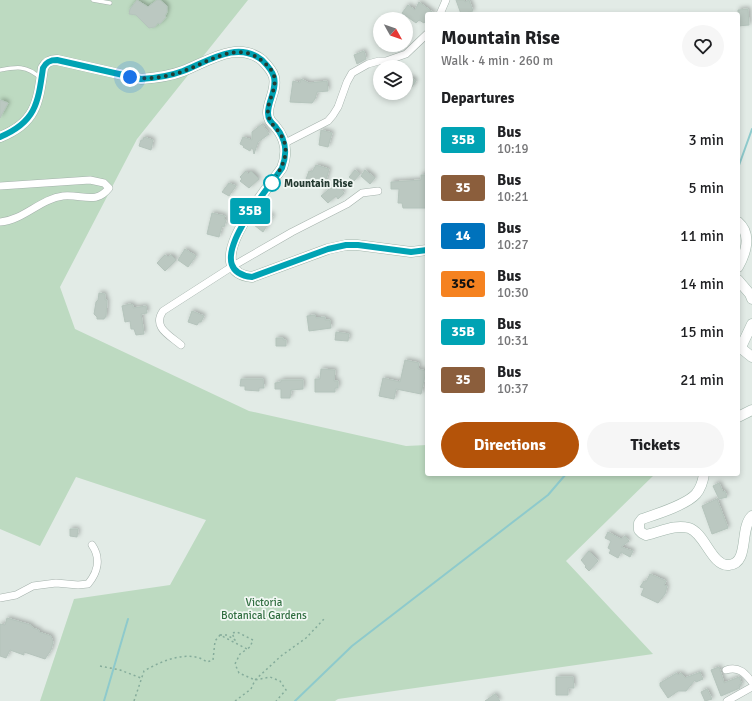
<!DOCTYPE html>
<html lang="en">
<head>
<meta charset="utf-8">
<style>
  body { margin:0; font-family:Signika,sans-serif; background:#f6f6f6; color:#202124; height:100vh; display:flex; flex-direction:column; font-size:15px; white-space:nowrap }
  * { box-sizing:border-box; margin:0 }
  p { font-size:13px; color:#757577 }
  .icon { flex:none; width:22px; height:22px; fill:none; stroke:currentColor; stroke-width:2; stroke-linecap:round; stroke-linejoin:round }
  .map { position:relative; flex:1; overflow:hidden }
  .drawer { position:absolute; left:425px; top:12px; width:315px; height:464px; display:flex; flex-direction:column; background:#fff; border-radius:4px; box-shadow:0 2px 6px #0003 }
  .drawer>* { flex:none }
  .badge { padding:0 8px; border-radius:3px; font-size:14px; line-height:26px }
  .needle { width:26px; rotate:130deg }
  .buttons { position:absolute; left:373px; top:12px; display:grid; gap:8px }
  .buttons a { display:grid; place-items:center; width:40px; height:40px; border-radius:50%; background:#fff; box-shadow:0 2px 6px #0003; font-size:20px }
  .you { position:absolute; width:20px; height:20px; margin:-10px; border:3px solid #fff; border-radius:50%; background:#1a73e8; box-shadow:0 0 0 6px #1a73e833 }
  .map>.badge { position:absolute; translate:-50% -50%; box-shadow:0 0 0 2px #fff }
  h2 { padding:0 16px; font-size:15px; line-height:36px }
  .round { display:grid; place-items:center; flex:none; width:42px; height:42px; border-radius:21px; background:#f6f6f6 }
  .headline { display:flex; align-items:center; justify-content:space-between; height:68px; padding:0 16px }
  h1 { font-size:19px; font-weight:700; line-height:30px }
  .primary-button { display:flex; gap:8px; margin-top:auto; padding:8px 16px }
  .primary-button a { flex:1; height:46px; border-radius:24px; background:#b45309; color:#fff; font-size:16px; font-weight:700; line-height:46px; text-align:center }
  .primary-button a+a { background:#f6f6f6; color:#202124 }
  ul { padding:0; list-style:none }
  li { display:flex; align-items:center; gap:12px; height:48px; padding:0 16px }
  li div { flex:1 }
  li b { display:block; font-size:15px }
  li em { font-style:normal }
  li .badge { min-width:44px; font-weight:700; text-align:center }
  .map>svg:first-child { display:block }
  .green { fill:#bddac1 }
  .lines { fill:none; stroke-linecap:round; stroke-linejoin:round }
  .stream { stroke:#8ecacc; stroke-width:2 }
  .building { fill:#bbc8c1; stroke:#b5c4bc; filter:url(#shadow) }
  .service-casing { stroke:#a5b2ac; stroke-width:4.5 }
  .minor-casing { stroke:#a5b2ac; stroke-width:8 }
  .secondary-casing { stroke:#a2b6ac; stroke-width:11 }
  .path { stroke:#85ac9b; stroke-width:1.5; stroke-dasharray:2 3; stroke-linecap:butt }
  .service { stroke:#fff; stroke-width:3.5 }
  .minor { stroke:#fff; stroke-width:7 }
  .secondary { stroke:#fff; stroke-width:10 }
  .line-casing { stroke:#fff; stroke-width:9 }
  .line { stroke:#00a3b4; stroke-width:6 }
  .walk { stroke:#243a31; stroke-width:4; stroke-dasharray:0 7.2 }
  .stop-dot { fill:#fff; stroke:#00a3b4; stroke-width:2 }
  .labels { text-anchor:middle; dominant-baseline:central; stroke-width:3.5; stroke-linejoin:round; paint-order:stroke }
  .stop-label { font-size:11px; font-weight:bold; fill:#243a31; stroke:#f2f8f4; text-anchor:start }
  .park-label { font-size:11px; fill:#316e41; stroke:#f2f8f4 }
</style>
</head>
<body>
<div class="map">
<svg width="752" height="701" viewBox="0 0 752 701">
  <defs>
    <filter id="shadow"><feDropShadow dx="2" dy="-2" stdDeviation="2" flood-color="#0004"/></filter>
  </defs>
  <rect width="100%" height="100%" fill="#e2ebe6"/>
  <path class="green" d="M0 0H248L137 139 60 287 75 329 249 411 406 446 427 445V474H655L566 561 653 654 338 699 335 701H40L74 599 170 585 206 520 76 477 40 546 0 529Z"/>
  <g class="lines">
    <g class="stream">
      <path d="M738 168 752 129"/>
      <path d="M104 701 128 619"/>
      <path d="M295 701 352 646 548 495 566 474"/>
    </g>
  </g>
  <g class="building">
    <path d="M137 0 148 7 157 0H160L167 6V12L165 16 166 17 160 24 158 23 155 27 149 28 136 15 129 14 130 9Z"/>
    <path d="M456 0H464L465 2 469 0 473 11 461 14Z"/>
    <path d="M419 2 435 14H427V19L424 23 419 20 416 23 402 13 408 5 415 10Z"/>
    <path d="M748 9 749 25 738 26V10Z"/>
    <path d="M364 51 366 59 357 64 354 55Z"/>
    <path d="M410 77 416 81 411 88 406 84Z"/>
    <path d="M301 79 309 83 327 81 328 91 317 92 315 99 312 103 290 102 293 81 300 83Z"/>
    <path d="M0 100 8 103 0 118Z"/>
    <path d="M262 124 269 134 258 142 254 154 253 149 251 148 250 151 243 147 244 146 240 144 243 137 252 140V132Z"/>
    <path d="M321 130 332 133 328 147 319 145Z"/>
    <path d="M144 137 153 140 151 150 139 146 141 140H143Z"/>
    <path d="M316 165 329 169 324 188 305 182 309 171 312 172Z"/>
    <path d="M355 170 360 174 354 181 349 177Z"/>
    <path d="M365 170 375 178 370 184 361 176Z"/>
    <path d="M246 171 248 174 251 171 259 179 249 188 240 181 242 179 240 177Z"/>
    <path d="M421 175H427V208H403L402 203H398L399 189H391V182L421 180Z"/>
    <path d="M229 183 236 186 229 196 222 192Z"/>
    <path d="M336 183 344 193 338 199 336 196 328 203 321 196Z"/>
    <path d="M263 211 273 216 263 232 254 225Z"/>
    <path d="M212 213 225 216 224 219 226 220 224 227 222 226 219 237 207 234Z"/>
    <path d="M185 249 196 256 188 267 178 260Z"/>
    <path d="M165 255 168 257 171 255 176 260 165 271 157 263Z"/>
    <path d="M99 293 105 294V300H107L106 317H105L104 319H97V317L94 314 96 302 98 300Z"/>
    <path d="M130 304 133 305V308L146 306 147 313 141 314 144 334 136 335 134 329H131L130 321 125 322 122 306Z"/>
    <path d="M192 311 204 316 201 322H199L197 325 188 322Z"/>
    <path d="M315 315 316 318 325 317V320H330L331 328 309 331 307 316Z"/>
    <path d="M336 332 349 334 348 341 335 340Z"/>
    <path d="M276 338H283V340H286V346H276Z"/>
    <path d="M405 360 419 363 418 369 426 371 421 394 396 389 394 399 379 396 383 378 400 382Z"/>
    <path d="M321 369 335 370 334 381H338V388H335V392H315V379H320Z"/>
    <path d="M241 379H263L264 388H259V391L245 390V386H240Z"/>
    <path d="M281 380H303V389L291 390 290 398H281V389H275V383L281 382Z"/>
    <path d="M719 483 723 492 725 491 727 497 719 499 713 486Z"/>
    <path d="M717 499 728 528 712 534 702 506Z"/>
    <path d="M70 529H78L77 537 70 536Z"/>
    <path d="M608 532 621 539 625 536 629 541 621 547 633 551 630 557 621 552 618 558 609 553 611 550 608 548 611 541 605 538Z"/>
    <path d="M589 551 598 561 589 571 585 567 586 566 581 560Z"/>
    <path d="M650 574 666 581 664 585 667 586 665 594 658 603 641 595 644 588 640 587 644 581 646 582Z"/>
    <path d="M7 618 31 625 33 628 39 630V632L51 636 53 642 51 650 45 659 24 652V655L10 650 6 658 0 656V624L5 625Z"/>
    <path d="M719 667 724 683 739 677 742 684 739 685 740 688 721 696 711 670Z"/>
    <path d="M701 672 700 673 703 679 696 682 695 680 686 691H678L668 698 660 686V683L677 673 678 675 681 673 685 678Z"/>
    <path d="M556 677H573L574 688H568V695H556Z"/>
    <path d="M707 689 712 699 705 701 701 692Z"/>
    <path d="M495 694 500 701H485Z"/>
  </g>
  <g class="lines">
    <defs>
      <g id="service">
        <path d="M93 0 110 3"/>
        <path d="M0 70C16 67 27 65 40 78"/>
      </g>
      <g id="minor">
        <path d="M440 14 446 0"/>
        <path d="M285 143 328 121 333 115 338 107 347 82 352 73 368 64 379 61H386L406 54 427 34"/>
        <path d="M0 186 90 180 104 183 109 188C96 205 82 194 63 196 40 199 24 220 0 222"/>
        <path d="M181 345C169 335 152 327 163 311L233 266 292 232 347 204 362 193 378 191"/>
        <path d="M0 598 16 595 33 586 56 583 78 585 88 584C98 572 101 558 92 545"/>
        <path d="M726 670C739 666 745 673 752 682"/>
        <path d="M727 701 752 687"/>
      </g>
      <g id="secondary">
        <path d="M0 137C36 123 38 103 43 68 46 62 50 60 57 60L141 79C155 78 170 76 183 71 207 62 237 40 262 60 267 65 272 70 274 77 277 90 268 101 268 113 268 119 271 122 275 126 286 139 288 152 282 168 269 187 195 271 252 277L328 249 346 245H357L411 252 427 250"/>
        <path d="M738 222C752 234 746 253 738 267"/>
        <path d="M738 280 750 294 752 299"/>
        <path d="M752 324 742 345V349L752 357"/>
        <path d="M738 417 752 410"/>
        <path d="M704 474C703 481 701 488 696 494 686 505 657 514 642 519L639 523V530L642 533 646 535C661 532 674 524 689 528 705 533 712 567 729 565 750 563 739 528 752 516"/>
      </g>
    </defs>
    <use href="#service" class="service-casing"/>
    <use href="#minor" class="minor-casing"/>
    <use href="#secondary" class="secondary-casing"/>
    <g class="path">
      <path d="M220 635H227L235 640 232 633 237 632 253 640 250 647 247 649"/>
      <path d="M100 666 120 670 141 678"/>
      <path d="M134 701 144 671C161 661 189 649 207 662L213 660 215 641 220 635 247 649 240 654 235 664 239 673 255 680 270 677 280 681 286 690 276 701"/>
      <path d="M235 701 251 689 255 680 281 656 306 638 324 619"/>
    </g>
    <use href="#service" class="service"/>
    <use href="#minor" class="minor"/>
    <use href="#secondary" class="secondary"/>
  </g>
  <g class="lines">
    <defs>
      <path id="line" d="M0 137C36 122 38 103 43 68 46 62 50 60 57 60L141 79C155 78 170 76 183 71 207 62 237 40 262 60 267 65 272 70 274 77 277 90 268 101 268 113 268 119 271 122 275 126 286 139 288 152 282 168 270 187 195 271 252 277L328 249 346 245H358L411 252 427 250"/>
    </defs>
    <use href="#line" class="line-casing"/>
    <use href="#line" class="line"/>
    <path class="walk" d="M130 77C147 80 165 77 181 72 206 64 236 40 261 60 266 64 272 69 274 76 278 90 264 104 269 118 271 124 278 130 281 135 293 154 279 173 268 187L272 183"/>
  </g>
  <circle class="stop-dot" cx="272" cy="183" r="8"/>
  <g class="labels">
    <g class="stop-label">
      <text x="284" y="183">Mountain Rise</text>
    </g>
    <g class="park-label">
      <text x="264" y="602">Victoria<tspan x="264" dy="13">Botanical Gardens</tspan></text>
    </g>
  </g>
</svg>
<div class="buttons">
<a><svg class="needle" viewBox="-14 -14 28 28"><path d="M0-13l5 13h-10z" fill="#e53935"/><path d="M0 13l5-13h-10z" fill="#757577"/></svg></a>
<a><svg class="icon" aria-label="layers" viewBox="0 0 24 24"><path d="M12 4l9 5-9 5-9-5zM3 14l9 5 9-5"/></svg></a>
</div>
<div class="you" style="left:130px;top:77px"></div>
<b class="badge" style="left:250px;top:211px;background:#00a3b4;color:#fff">35B</b>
<section class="drawer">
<div class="headline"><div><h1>Mountain Rise</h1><p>Walk · 4 min · 260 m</p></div><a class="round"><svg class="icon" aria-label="heart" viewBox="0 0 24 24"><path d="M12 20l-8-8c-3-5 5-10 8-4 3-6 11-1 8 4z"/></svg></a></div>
<h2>Departures</h2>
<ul>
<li><span class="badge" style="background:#00a3b4;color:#fff">35B</span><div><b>Bus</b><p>10:19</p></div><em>3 min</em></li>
<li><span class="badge" style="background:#8b5e3c;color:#fff">35</span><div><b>Bus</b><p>10:21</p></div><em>5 min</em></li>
<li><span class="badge" style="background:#0072bc;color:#fff">14</span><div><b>Bus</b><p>10:27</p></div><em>11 min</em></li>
<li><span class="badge" style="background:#f58220;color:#111">35C</span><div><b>Bus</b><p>10:30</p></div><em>14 min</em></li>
<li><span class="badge" style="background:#00a3b4;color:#fff">35B</span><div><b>Bus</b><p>10:31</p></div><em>15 min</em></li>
<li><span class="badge" style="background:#8b5e3c;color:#fff">35</span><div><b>Bus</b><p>10:37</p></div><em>21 min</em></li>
</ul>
<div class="primary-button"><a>Directions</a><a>Tickets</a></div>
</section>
</div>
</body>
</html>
